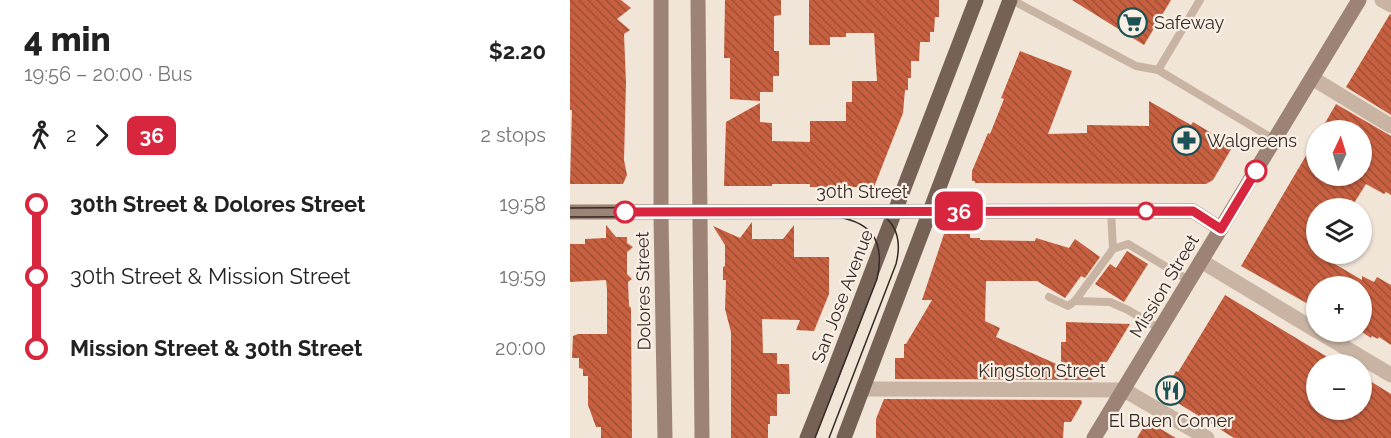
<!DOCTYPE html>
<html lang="en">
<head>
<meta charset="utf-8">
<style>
  body { margin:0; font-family:Raleway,sans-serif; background:#f6f6f6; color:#222; height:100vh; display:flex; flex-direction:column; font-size:22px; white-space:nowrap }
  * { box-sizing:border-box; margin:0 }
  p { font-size:20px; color:#767676 }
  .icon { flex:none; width:33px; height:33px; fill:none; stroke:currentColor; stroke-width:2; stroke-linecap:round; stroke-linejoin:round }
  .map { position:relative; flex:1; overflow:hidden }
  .panel { display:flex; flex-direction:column; background:#fff; width:570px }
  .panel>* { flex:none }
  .badge { padding:0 12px; border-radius:9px; font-size:21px; line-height:39px }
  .needle { width:39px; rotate:4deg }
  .tools { position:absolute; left:736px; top:120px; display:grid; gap:12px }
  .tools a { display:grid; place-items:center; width:66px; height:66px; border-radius:50%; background:#fff; box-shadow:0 2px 4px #0004; font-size:30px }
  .map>.badge { position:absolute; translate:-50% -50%; box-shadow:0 0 0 3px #fff }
  .legs { display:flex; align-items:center; gap:9px; height:66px; padding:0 24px; font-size:20px }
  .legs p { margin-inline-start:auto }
  .headline { display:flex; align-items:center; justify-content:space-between; height:102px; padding:0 24px }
  h1 { font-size:33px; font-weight:800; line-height:45px }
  ul { padding:0 24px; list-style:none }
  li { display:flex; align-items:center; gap:21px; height:72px; font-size:22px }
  li i { display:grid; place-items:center; width:9px; height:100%; margin:0 8px; background:currentColor }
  li i::after { content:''; width:15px; height:15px; margin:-8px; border:4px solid; border-radius:50%; background:#fff }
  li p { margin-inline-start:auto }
  li:first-child i { background:linear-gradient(#0000 50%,currentColor 0) }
  li:last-child i { background:linear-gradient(currentColor 50%,#0000 0) }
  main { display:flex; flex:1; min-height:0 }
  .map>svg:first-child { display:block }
  .building { fill:url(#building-back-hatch) }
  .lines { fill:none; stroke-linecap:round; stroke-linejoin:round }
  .lane { stroke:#c9b4a4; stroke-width:8 }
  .street { stroke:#c9b4a4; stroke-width:15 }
  .secondary { stroke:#9c8375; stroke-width:15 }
  .primary { stroke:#766156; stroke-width:15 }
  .tram { stroke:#342a26; stroke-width:1.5 }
  .line-1-casing { stroke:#fff; stroke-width:14 }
  .line-1 { stroke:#d7263d; stroke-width:9 }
  .stop-1-dot { fill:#fff; stroke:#d7263d; stroke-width:3 }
  .labels { text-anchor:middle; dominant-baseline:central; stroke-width:4.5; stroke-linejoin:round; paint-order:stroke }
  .poi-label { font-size:18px; fill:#342a26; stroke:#f9efe4; text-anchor:start }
  .street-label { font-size:18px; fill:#342a26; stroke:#f9efe4 }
</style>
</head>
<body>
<main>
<section class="panel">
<div class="headline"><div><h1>4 min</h1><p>19:56 – 20:00 · Bus</p></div><b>$2.20</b></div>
<div class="legs"><svg class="icon" aria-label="walk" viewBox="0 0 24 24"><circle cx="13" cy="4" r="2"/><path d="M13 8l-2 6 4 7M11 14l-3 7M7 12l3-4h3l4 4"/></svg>2<svg class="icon" aria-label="forward" viewBox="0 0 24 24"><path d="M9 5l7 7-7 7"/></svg><b class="badge" style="background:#d7263d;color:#fff">36</b><p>2 stops</p></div>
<ul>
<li><i style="color:#d7263d"></i><b>30th Street &amp; Dolores Street</b><p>19:58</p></li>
<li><i style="color:#d7263d"></i><span>30th Street &amp; Mission Street</span><p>19:59</p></li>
<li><i style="color:#d7263d"></i><b>Mission Street &amp; 30th Street</b><p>20:00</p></li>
</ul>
</section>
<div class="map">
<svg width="821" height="438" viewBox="0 0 821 438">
  <defs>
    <pattern id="building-back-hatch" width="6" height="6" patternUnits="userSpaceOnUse" patternTransform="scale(1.5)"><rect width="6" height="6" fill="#c76040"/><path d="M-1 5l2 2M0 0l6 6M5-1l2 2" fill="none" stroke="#a24f35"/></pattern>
  </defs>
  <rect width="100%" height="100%" fill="#f1e5d7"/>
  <g class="building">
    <path d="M0 0H51L61 8 47 19 60 30 54 34 56 83 54 160 57 175 53 184H0L2 110H0Z"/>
    <path d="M155 0H211V15L204 16V51H209V76H203V92H190V101L160 99V58H154Z"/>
    <path d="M239 0H369V17H365L364 32H360V42H350L349 61H341V78H338V90H335L333 113 304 187H240V184H202V186H154L156 122 190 103V122L202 123V141L240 142V121H276V102H282V81H307L304 33H276V37H260V45H239Z"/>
    <path d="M502 0H601L574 45Z"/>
    <path d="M820 14 821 15V115L776 87Z"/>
    <path d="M450 51 502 71 478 134 517 133V125L579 126V101L621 125 623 122 663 146 643 180 636 184 405 183V181H402V171L418 133 420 134 434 99 431 98Z"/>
    <path d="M766 104 821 136V195L816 192 814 194 796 184 781 208H747V254H762L758 260 792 280V276L804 282 807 277 821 285V345L809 337 808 339 802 336 801 338 792 332V286H747V309L671 266 747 137V176H792V130H751Z"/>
    <path d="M182 222V239H213L224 225V257H259V294L244 331 226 330 230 320 192 319 193 353H207V364H219L220 394H207V416H200V424H198V438H161V332L155 309 156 280H153V267L155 266V245L143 226 170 238Z"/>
    <path d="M36 225 46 237H57V243L63 247 57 252V274L62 279 58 282 59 306 61 308V316L62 438H31V427H26L18 405V376H13V369L9 368V358H2L3 336 8 334H37V289L36 280 0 282V244H15V239L36 238Z"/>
    <path d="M374 234H400V238H410V240L465 241 466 238 499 248 505 239 530 257 515 278 511 276 495 298 467 281H416L415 321 430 328 426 337 491 366V342H496V322L560 324 537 362H531L522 380 325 379V358H334V344H336L362 300H352Z"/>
    <path d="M557 251 578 264 554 302 525 284 540 264 546 268Z"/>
    <path d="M655 295 769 364H747V410H792V376L821 394V438H664L595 395 596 392 594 391 606 371 608 372 610 369Z"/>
    <path d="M314 399 511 400 512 403 501 422H494L493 438H306V419Z"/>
    <path d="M577 421 606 438H567Z"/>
  </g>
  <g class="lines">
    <g class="lane">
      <path d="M442 0 566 66 588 70 705 140"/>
      <path d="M588 70 630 0"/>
      <path d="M541 211 543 249 505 301 540 302 558 310 590 329"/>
      <path d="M543 249 558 244 620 281"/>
      <path d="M479 297 498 306 505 301"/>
    </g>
    <g class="street">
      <path d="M812 0 821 5"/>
      <path d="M742 78 821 126"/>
      <path d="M631 261 747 331"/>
      <path d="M749 332 821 375"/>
      <path d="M293 389 554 390 637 438"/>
    </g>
    <g class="secondary">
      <path d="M91 0V217L95 438"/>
      <path d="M128 0 132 438"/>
      <path d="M0 212 623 211 651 229"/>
      <path d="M524 438 789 0"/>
    </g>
    <g class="primary">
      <path d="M237 438 263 373 406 0"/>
      <path d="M274 438 440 0"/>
    </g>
    <g class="tram">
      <path d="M0 208 288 206C321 211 334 233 326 264L259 438"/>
      <path d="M0 217 260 216C300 220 316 239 307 279L245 438"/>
    </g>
  </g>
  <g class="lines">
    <defs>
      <path id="line-1" d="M55 212 623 211 651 229 686 171"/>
    </defs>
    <use href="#line-1" class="line-1-casing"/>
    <use href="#line-1" class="line-1"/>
  </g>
  <defs>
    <symbol id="supermarket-ring" viewBox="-11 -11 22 22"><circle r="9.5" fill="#f9efe4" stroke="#1b5255" stroke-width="1.5"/><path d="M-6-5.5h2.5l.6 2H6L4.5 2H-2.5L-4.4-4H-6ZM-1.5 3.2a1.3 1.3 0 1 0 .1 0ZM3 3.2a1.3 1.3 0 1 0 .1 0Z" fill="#1b5255"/></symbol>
    <symbol id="pharmacy-ring" viewBox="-11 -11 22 22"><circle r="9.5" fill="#f9efe4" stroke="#1b5255" stroke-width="1.5"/><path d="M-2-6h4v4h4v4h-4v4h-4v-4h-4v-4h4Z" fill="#1b5255"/></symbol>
    <symbol id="restaurant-ring" viewBox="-11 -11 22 22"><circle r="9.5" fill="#f9efe4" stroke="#1b5255" stroke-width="1.5"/><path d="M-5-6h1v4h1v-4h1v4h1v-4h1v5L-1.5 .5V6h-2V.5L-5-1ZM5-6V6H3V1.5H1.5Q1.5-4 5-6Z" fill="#1b5255"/></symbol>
  </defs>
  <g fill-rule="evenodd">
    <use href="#supermarket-ring" x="546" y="6" width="33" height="33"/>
    <use href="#pharmacy-ring" x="600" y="124" width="33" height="33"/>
    <use href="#restaurant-ring" x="584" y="374" width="33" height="33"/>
  </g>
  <g class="stop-1-dot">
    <circle cx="686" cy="171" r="10"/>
    <circle cx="576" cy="211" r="8"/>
    <circle cx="55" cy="212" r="10"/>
  </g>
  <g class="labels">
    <g class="poi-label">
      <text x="584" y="22">Safeway</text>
      <text x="637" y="140">Walgreens</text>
      <text x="601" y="420" text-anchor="middle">El Buen Comer</text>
    </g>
    <g class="street-label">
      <text x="292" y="191">30th Street</text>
      <text transform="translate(594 286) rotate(-59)">Mission Street</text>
      <text transform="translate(73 291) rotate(-91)">Dolores Street</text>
      <text transform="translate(272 296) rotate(-69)">San Jose Avenue</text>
      <text x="472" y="370">Kingston Street</text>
    </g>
  </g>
</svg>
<div class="tools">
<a><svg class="needle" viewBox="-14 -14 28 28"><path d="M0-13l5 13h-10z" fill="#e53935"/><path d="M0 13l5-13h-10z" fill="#767676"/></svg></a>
<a><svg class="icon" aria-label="layers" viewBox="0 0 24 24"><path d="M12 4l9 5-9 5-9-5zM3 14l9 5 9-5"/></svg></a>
<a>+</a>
<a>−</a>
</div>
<b class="badge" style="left:389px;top:211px;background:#d7263d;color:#fff">36</b>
</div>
</main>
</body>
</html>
